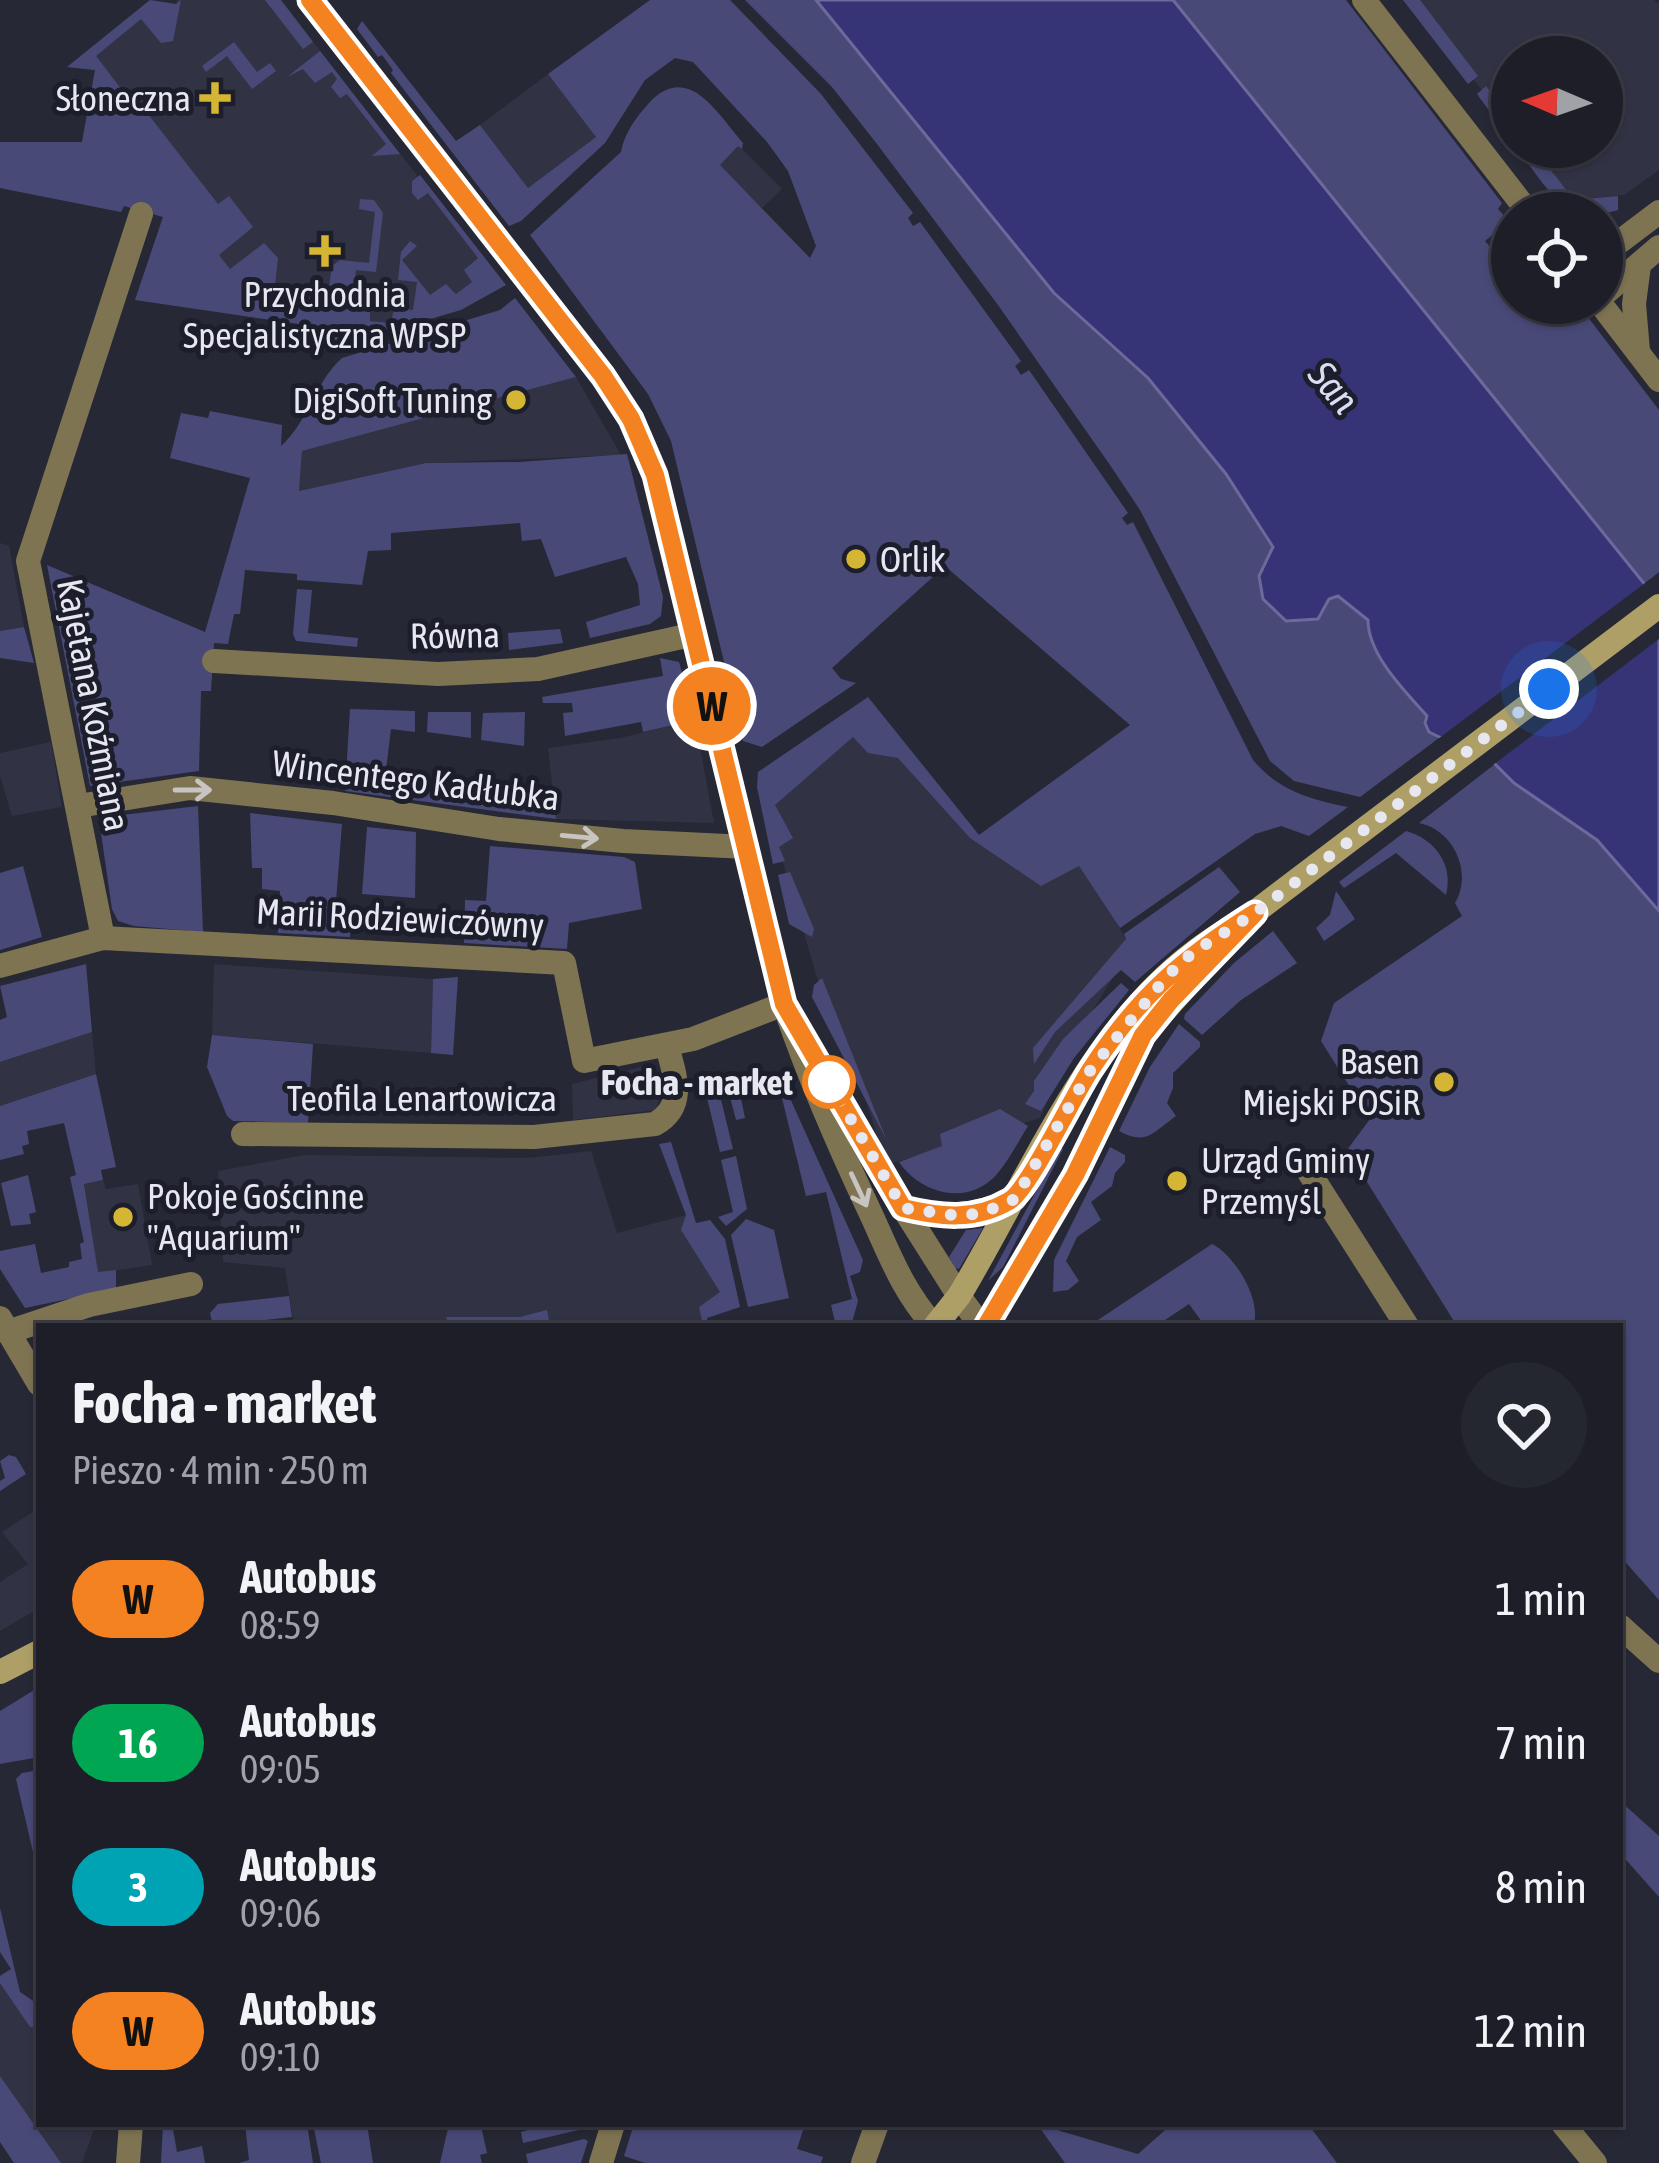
<!DOCTYPE html>
<html lang="pl">
<head>
<meta charset="utf-8">
<style>
  body { margin:0; font-family:"Asap Condensed",sans-serif; background:#252730; color:#f1f3f6; height:100vh; display:flex; flex-direction:column; font-size:45px; white-space:nowrap }
  * { box-sizing:border-box; margin:0 }
  p { font-size:39px; color:#a0a2a8 }
  .icon { flex:none; width:66px; height:66px; fill:none; stroke:currentColor; stroke-width:2; stroke-linecap:round; stroke-linejoin:round }
  .map { position:relative; flex:1; overflow:hidden }
  .sheet { position:absolute; left:36px; top:1323px; width:1587px; height:804px; display:flex; flex-direction:column; background:#1d1e28; border-radius:0px; box-shadow:0 3px 9px #0004,0 0 0 3px #3b3c45 }
  .sheet>* { flex:none }
  .badge { padding:0 24px; border-radius:39px; font-size:42px; line-height:78px }
  .needle { width:78px; rotate:272deg }
  .fabs { position:absolute; left:1491px; top:36px; display:grid; gap:24px }
  .fabs a { display:grid; place-items:center; width:132px; height:132px; border-radius:50%; background:#1d1e28; box-shadow:0 3px 9px #0004,0 0 0 3px #3b3c45; font-size:60px }
  .you { position:absolute; width:60px; height:60px; margin:-30px; border:9px solid #fff; border-radius:50%; background:#1a73e8; box-shadow:0 0 0 18px #1a73e833 }
  .map>.badge { position:absolute; translate:-50% -50%; box-shadow:0 0 0 6px #fff }
  .round { display:grid; place-items:center; flex:none; width:126px; height:126px; border-radius:63px; background:#252730 }
  .head { display:flex; align-items:center; justify-content:space-between; height:204px; padding:0 36px }
  h1 { font-size:57px; font-weight:700; line-height:90px }
  ul { padding:0; list-style:none }
  li { display:flex; align-items:center; gap:36px; height:144px; padding:0 36px }
  li div { flex:1 }
  li b { display:block; font-size:45px }
  li em { font-style:normal }
  li .badge { min-width:132px; font-weight:700; text-align:center }
  .map>svg:first-child { display:block }
  .built { fill:#313244 }
  .green { fill:#494978 }
  .water { fill:#373377; stroke:#6c699b; stroke-width:3 }
  .pier { fill:#272835 }
  .lines { fill:none; stroke-linecap:round; stroke-linejoin:round }
  .minor { stroke:#7e7452; stroke-width:24 }
  .tertiary { stroke:#7e7452; stroke-width:24 }
  .secondary { stroke:#ae9f67; stroke-width:24 }
  .oneway { stroke:#c7c4c1 }
  .line-casing { stroke:#fff; stroke-width:27 }
  .line { stroke:#f58220; stroke-width:18 }
  .walk { stroke:#e6e7f0; stroke-width:12; stroke-dasharray:0 21.6 }
  .poi-dot { fill:#d5b534; stroke:#1d1e2b; stroke-width:4.5 }
  .stop-dot { fill:#fff; stroke:#f58220; stroke-width:6 }
  .labels { text-anchor:middle; dominant-baseline:central; stroke-width:10; stroke-linejoin:round; paint-order:stroke }
  .poi-label { font-size:36px; fill:#e6e7f0; stroke:#1d1e2b; text-anchor:end }
  .street-label { font-size:36px; fill:#e6e7f0; stroke:#1d1e2b }
  .stop-label { font-size:36px; font-weight:bold; fill:#e6e7f0; stroke:#1d1e2b; text-anchor:end }
  .water-label { font-size:39px; font-style:italic; fill:#dbddf2; stroke:#1d1e2b }
</style>
</head>
<body>
<div class="map">
<svg width="1659" height="2163" viewBox="0 0 1659 2163">
  <rect width="100%" height="100%" fill="#272835"/>
  <g class="built">
    <path d="M150 0 176 4 177 0H281L496 277 456 307 343 338 319 327 135 300 163 217 124 206 121 212 0 188V142H82L95 70 67 67Z"/>
    <path d="M1411 0H1654L1659 4V170L1624 195 1584 199 1577 204 1526 147H1602V57H1512V129Z"/>
    <path d="M548 74 597 137 528 188 480 125Z"/>
    <path d="M738 145 782 189 762 208 719 165Z"/>
    <path d="M576 377 621 455 426 463 299 491 302 451Z"/>
    <path d="M0 543 9 546 24 627 0 631Z"/>
    <path d="M873 717 980 842 1081 861 1131 948 1071 1046 1040 1118 886 1165 850 1048 823 998 768 811Z"/>
    <path d="M695 720 714 823 556 819 548 748 620 738Z"/>
    <path d="M51 742 62 807 12 816 0 776V753Z"/>
    <path d="M214 964 433 979 431 1053 212 1035Z"/>
    <path d="M92 1032 96 1074 0 1106V1062Z"/>
    <path d="M653 1064 664 1083 656 1110 573 1120 572 1084Z"/>
    <path d="M591 1151 617 1233 686 1215 682 1231 721 1293 699 1307 703 1326H294L285 1268 223 1262 218 1171 304 1155 527 1158Z"/>
    <path d="M103 1180 106 1189 138 1184 152 1265 98 1273 84 1183Z"/>
    <path d="M39 1508V1608L0 1631V1582L28 1564 2 1532Z"/>
    <path d="M0 1980 39 2037V2124H96L82 2163H52L0 2086Z"/>
  </g>
  <g class="green">
    <path d="M150 0 176 4 181 0 173 41 161 43 141 19 96 56 132 103 137 100 218 204 229 196 253 227 219 255 230 269 264 243 278 258 274 294 327 301 332 266 340 260 369 263 375 212 359 209 360 199 374 200 383 213 376 272 356 270 352 307 370 309V321L391 323 394 308 413 310 417 282 398 280 401 252 410 241 417 246 402 260 430 295 446 284 456 294 472 282 464 270 478 258 428 193 418 200 412 193V181L420 175 506 285 461 310 324 350 325 331 319 327 135 300 163 217 124 206 121 212 0 188V142H82L95 70 67 67Z"/>
    <path d="M265 0H281L313 42 303 49Z"/>
    <path d="M650 0H730L821 94 913 213 908 218 913 226 920 222 1021 361 1015 366 1021 375 1029 370 1128 513 1122 518 1127 525 1133 522 1253 760C1279 791 1310 799 1348 807L1309 836 1281 826 1255 834 1120 928 1079 866 1041 886 970 838 898 758 868 753 853 737 775 805 793 838 779 847 785 861 773 864 757 787 758 772 868 697 979 835 1130 725 945 566 832 668 841 679 856 683 762 747 743 741 671 441 648 394 530 235 621 152C624 134 636 117 649 103 688 61 717 113 743 143L742 149 738 146 720 165 810 258 816 246 788 171 767 142 693 62 675 58 645 80 605 143 521 221 509 226 391 73 393 70 382 55 378 57 357 29 362 21 456 141 480 125 528 188 596 137 548 74Z"/>
    <path d="M745 0H816L1054 293 1148 378 1226 474 1273 547 1259 576 1286 621 1318 619 1329 599 1338 596 1368 620 1403 689 1427 717 1429 731 1439 738 1360 797 1294 781 1270 761 1140 510 1110 465 998 305 877 144 832 87Z"/>
    <path d="M1173 0H1346L1502 203 1498 209 1509 221 1485 241 1493 250 1512 235V303H1577L1659 410V572L1644 584Z"/>
    <path d="M1403 0H1420L1478 76 1468 84Z"/>
    <path d="M234 42 257 72 270 63 276 71 252 89 227 56 206 72 202 66Z"/>
    <path d="M320 51 400 154 372 156 386 144 347 94 340 98 331 87 337 79 332 72 315 83 303 69 287 77Z"/>
    <path d="M1486 86 1512 120V142L1477 94Z"/>
    <path d="M1516 147H1533L1577 204 1584 199 1618 196V210C1564 227 1545 185 1516 147Z"/>
    <path d="M515 298 576 377 302 451 299 491 426 463 520 462 627 454 663 597 661 616 650 624 590 638 586 622 640 605 638 584 626 557 555 577 541 539 522 541 520 523 391 533V550L368 551 362 585 297 580V574L245 570 240 614H234L228 644 214 643 211 691H201L199 771 90 786 47 565 205 632 250 478 170 458 181 413 208 418 210 411 282 425 281 446C309 421 314 383 342 358L500 310Z"/>
    <path d="M297 589 312 590 308 633 358 638 357 647 296 641 293 634Z"/>
    <path d="M24 627 34 663 0 658V631Z"/>
    <path d="M560 629 563 643 509 650 508 633Z"/>
    <path d="M496 634V650H446L445 637Z"/>
    <path d="M660 658 679 662 695 720 643 732 641 722 565 736 563 713 573 712 572 703H543L542 697 663 676Z"/>
    <path d="M350 709 415 711V732L391 729 385 778 554 801 556 819 345 791Z"/>
    <path d="M428 712H471V738L427 732Z"/>
    <path d="M525 712 524 746 481 740 483 713Z"/>
    <path d="M1495 764 1514 783 1597 840 1659 911V1600L1620 1556V1326H1457L1347 1150 1370 1119 1321 1041 1334 1003 1462 916 1455 903C1473 873 1454 830 1419 823Z"/>
    <path d="M198 806 203 932 134 926 118 921 112 909 101 833 104 823 114 816Z"/>
    <path d="M250 813 342 824 335 914 351 916 350 937 278 933 280 891 262 889V868H252Z"/>
    <path d="M367 827 416 832 415 898 362 894Z"/>
    <path d="M1406 831C1435 839 1454 865 1446 895L1396 853 1344 888 1339 882Z"/>
    <path d="M490 846 624 857 635 862 642 909 569 923 567 949 464 943 465 900 486 901Z"/>
    <path d="M23 866 42 937 0 950V873Z"/>
    <path d="M1219 867 1240 892 1135 982 1121 970 1055 1032 1034 1064 1033 1048 1126 939 1124 934Z"/>
    <path d="M790 872 814 929 812 937 789 924 778 875Z"/>
    <path d="M1336 891 1355 919 1324 941 1316 928 1330 915Z"/>
    <path d="M1273 931 1297 963 1241 1000 1202 1035 1184 1019 1185 1014 1234 963Z"/>
    <path d="M86 964 92 1032 0 1062V1020L7 1017 0 986Z"/>
    <path d="M458 977 453 1055 431 1053 433 979Z"/>
    <path d="M822 978 887 1141 812 997 814 985Z"/>
    <path d="M1121 983 1129 990 1074 1058 1041 1111 1025 1104 1034 1091V1081L1063 1039Z"/>
    <path d="M1179 1024 1200 1042V1047L1173 1073V1088L1167 1103 1176 1116C1153 1132 1147 1146 1119 1131L1150 1067Z"/>
    <path d="M212 1035 313 1044 308 1123 233 1121 227 1116 207 1067Z"/>
    <path d="M96 1074 116 1167 101 1170 103 1180 84 1184 98 1272 116 1270V1289L25 1308 0 1269V1251L35 1244 41 1273 69 1267V1262L82 1259 80 1244 84 1242 70 1177 76 1175 64 1123 27 1131 29 1144 22 1146 24 1154 0 1160V1106Z"/>
    <path d="M716 1079 733 1149 720 1152 703 1081Z"/>
    <path d="M777 1082 784 1085 863 1260 860 1272 850 1276 858 1301 851 1326H836L831 1305 852 1299 826 1192 806 1196 780 1090 741 1099 745 1118 736 1120 730 1097 734 1093Z"/>
    <path d="M1000 1109 1028 1126C1018 1142 1009 1160 997 1174 968 1207 921 1194 899 1162L942 1146 940 1134Z"/>
    <path d="M671 1142 696 1223 710 1220 725 1239 740 1307 707 1318 708 1326H703L699 1307 720 1292 681 1230 686 1215 659 1144Z"/>
    <path d="M1060 1147 1063 1149 1003 1267 988 1281Z"/>
    <path d="M1110 1147 1125 1155V1162L1115 1173 1112 1186 1091 1202 1101 1220 1077 1237 1066 1261 1079 1281 1068 1290 1053 1292 1054 1260Z"/>
    <path d="M736 1156 747 1209 726 1226 718 1217 733 1212 721 1160Z"/>
    <path d="M28 1175 36 1212 29 1214 31 1224 11 1226 1 1183Z"/>
    <path d="M746 1219 774 1230 789 1298 748 1307 731 1235Z"/>
    <path d="M983 1228 959 1269 955 1268 949 1257 966 1230Z"/>
    <path d="M1212 1244C1235 1255 1263 1302 1253 1326H1205L1189 1304 1156 1326H1098V1320Z"/>
    <path d="M289 1296 292 1317 213 1326 210 1313 218 1304Z"/>
    <path d="M547 1310 550 1326H449L446 1317H520Z"/>
    <path d="M9 1455 16 1457 26 1474 0 1491V1481L5 1478 0 1461Z"/>
    <path d="M36 1689 39 1757 0 1764V1711Z"/>
    <path d="M39 1770V1848L33 1852 16 1779 22 1773Z"/>
    <path d="M1620 1801 1659 1836V1897L1620 1853Z"/>
    <path d="M0 1908 20 1992 39 2005 38 2028 30 2027 0 1983V1976L11 1969 0 1952Z"/>
    <path d="M0 2076 61 2163H14L0 2142Z"/>
    <path d="M163 2124H172L177 2152 202 2146 205 2163H161Z"/>
    <path d="M245 2124H307L313 2163H239L249 2160Z"/>
    <path d="M313 2124H367L373 2163H321Z"/>
    <path d="M449 2124H483L481 2126 487 2153 480 2155 482 2163H440Z"/>
    <path d="M527 2124H585L583 2129 523 2143 521 2132 528 2130Z"/>
    <path d="M634 2124H805L797 2149 823 2157 821 2163H645L624 2156Z"/>
    <path d="M1037 2124 1138 2154 1172 2124H1308L1337 2163H1065Z"/>
    <path d="M584 2139 588 2141 581 2163H528L526 2154Z"/>
  </g>
  <path class="water" d="M816 0H1173L1659 602V911L1597 840 1514 783 1495 764 1429 732 1425 723 1427 716C1405 691 1368 655 1368 620L1338 596 1329 599 1318 619 1286 621 1263 599 1259 576 1273 547 1226 474 1148 378 1054 293Z"/>
  <path class="pier" d="M1649 580 1659 593V639L1489 768 1434 742Z"/>
  <g class="lines">
    <g class="minor">
      <path d="M310 0 603 377 631 419 655 475 784 1004C808 1076 838 1144 870 1212 890 1255 902 1290 934 1326"/>
      <path d="M214 661 438 674 538 669 695 634"/>
      <path d="M78 806 190 788 333 803 499 829 623 841 747 847"/>
      <path d="M103 938 28 561 141 214"/>
      <path d="M0 966 103 938 564 963 584 1061 693 1039 784 1004"/>
      <path d="M813 1052 869 1154 959 1296"/>
      <path d="M243 1134 534 1137 655 1124C687 1106 675 1076 667 1046"/>
      <path d="M1307 1169 1407 1326"/>
      <path d="M8 1332 89 1305 191 1284"/>
      <path d="M1620 1626 1659 1661"/>
      <path d="M128 2163 131 2124"/>
      <path d="M601 2163 613 2124"/>
      <path d="M863 2163 877 2124"/>
    </g>
    <g class="tertiary">
      <path d="M1364 0 1529 213"/>
      <path d="M1602 255 1659 212"/>
      <path d="M1602 296 1659 247"/>
      <path d="M1600 303 1659 380"/>
      <path d="M1638 351 1634 304 1639 265"/>
      <path d="M959 1296 981 1326"/>
      <path d="M0 1318 39 1384"/>
      <path d="M1563 2124 1595 2163"/>
    </g>
    <g class="secondary">
      <path d="M903 1208C946 1218 974 1217 1015 1199"/>
      <path d="M935 1326 959 1296C1026 1185 1087 1033 1193 953 1212 938 1234 926 1255 912L1659 606"/>
      <path d="M986 1326 1075 1175 1143 1035 1224 944"/>
      <path d="M0 1672 39 1652"/>
    </g>
  </g>
  <defs><path id="oneway-shaft" d="M-6 0H5M1.5-3L5.5 0L1.5 3" fill="none" stroke-width="1.6" stroke-linecap="round" stroke-linejoin="round" transform="scale(3)"/></defs>
  <g class="oneway">
    <use href="#oneway-shaft" transform="translate(193 790)"/>
    <use href="#oneway-shaft" transform="translate(580 837) rotate(5)"/>
    <use href="#oneway-shaft" transform="translate(859 1190) rotate(65)"/>
  </g>
  <g class="lines">
    <defs>
      <path id="line" d="M310 0 603 376 631 419 655 475 784 1004 903 1208C940 1217 975 1221 1009 1201 1028 1191 1074 1094 1091 1069 1138 997 1183 958 1255 913L1171 1000 1143 1035 1075 1175 986 1326"/>
    </defs>
    <use href="#line" class="line-casing"/>
    <use href="#line" class="line"/>
    <path class="walk" d="M829 1082 903 1208 959 1216 982 1213 1015 1199 1091 1069 1168 975 1192 953 1255 913 1549 689"/>
  </g>
  <g class="poi-dot">
    <path d="M209 80h12v12h12v12h-12v12h-12v-12h-12v-12h12z"/>
    <path d="M319 233h12v12h12v12h-12v12h-12v-12h-12v-12h12z"/>
    <circle cx="516" cy="400" r="12"/>
    <circle cx="856" cy="559" r="12"/>
    <circle cx="1444" cy="1082" r="12"/>
    <circle cx="1177" cy="1181" r="12"/>
    <circle cx="123" cy="1217" r="12"/>
  </g>
  <circle class="stop-dot" cx="829" cy="1082" r="24"/>
  <g class="labels">
    <g class="poi-label">
      <text x="191" y="98">Słoneczna</text>
      <text x="325" y="294" text-anchor="middle">Przychodnia<tspan x="325" dy="41">Specjalistyczna WPSP</tspan></text>
      <text x="492" y="400">DigiSoft Tuning</text>
      <text x="880" y="559" text-anchor="start">Orlik</text>
      <text x="1420" y="1061">Basen<tspan x="1420" dy="41">Miejski POSiR</tspan></text>
      <text x="1201" y="1160" text-anchor="start">Urząd Gminy<tspan x="1201" dy="41">Przemyśl</tspan></text>
      <text x="147" y="1196" text-anchor="start">Pokoje Gościnne<tspan x="147" dy="41">"Aquarium"</tspan></text>
    </g>
    <g class="street-label">
      <text transform="translate(455 635) rotate(-1)">Równa</text>
      <text transform="translate(94 705) rotate(79)">Kajetana Koźmiana</text>
      <text transform="translate(416 780) rotate(7)">Wincentego Kadłubka</text>
      <text transform="translate(400 918) rotate(3)">Marii Rodziewiczówny</text>
      <text x="422" y="1098">Teofila Lenartowicza</text>
    </g>
    <g class="stop-label">
      <text x="793" y="1082">Focha - market</text>
    </g>
    <g class="water-label">
      <text transform="translate(1334 387) rotate(50)">San</text>
    </g>
  </g>
</svg>
<div class="fabs">
<a><svg class="needle" viewBox="-14 -14 28 28"><path d="M0-13l5 13h-10z" fill="#e53935"/><path d="M0 13l5-13h-10z" fill="#a0a2a8"/></svg></a>
<a><svg class="icon" aria-label="locate" viewBox="0 0 24 24"><circle cx="12" cy="12" r="6"/><path d="M12 2v4M12 18v4M2 12h4M18 12h4"/></svg></a>
</div>
<div class="you" style="left:1549px;top:689px"></div>
<b class="badge" style="left:712px;top:706px;background:#f58220;color:#111">W</b>
<section class="sheet">
<div class="head"><div><h1>Focha - market</h1><p>Pieszo · 4 min · 250 m</p></div><a class="round"><svg class="icon" aria-label="heart" viewBox="0 0 24 24"><path d="M12 20l-8-8c-3-5 5-10 8-4 3-6 11-1 8 4z"/></svg></a></div>
<ul>
<li><span class="badge" style="background:#f58220;color:#111">W</span><div><b>Autobus</b><p>08:59</p></div><em>1 min</em></li>
<li><span class="badge" style="background:#00a651;color:#fff">16</span><div><b>Autobus</b><p>09:05</p></div><em>7 min</em></li>
<li><span class="badge" style="background:#00a3b4;color:#fff">3</span><div><b>Autobus</b><p>09:06</p></div><em>8 min</em></li>
<li><span class="badge" style="background:#f58220;color:#111">W</span><div><b>Autobus</b><p>09:10</p></div><em>12 min</em></li>
</ul>
</section>
</div>
</body>
</html>
